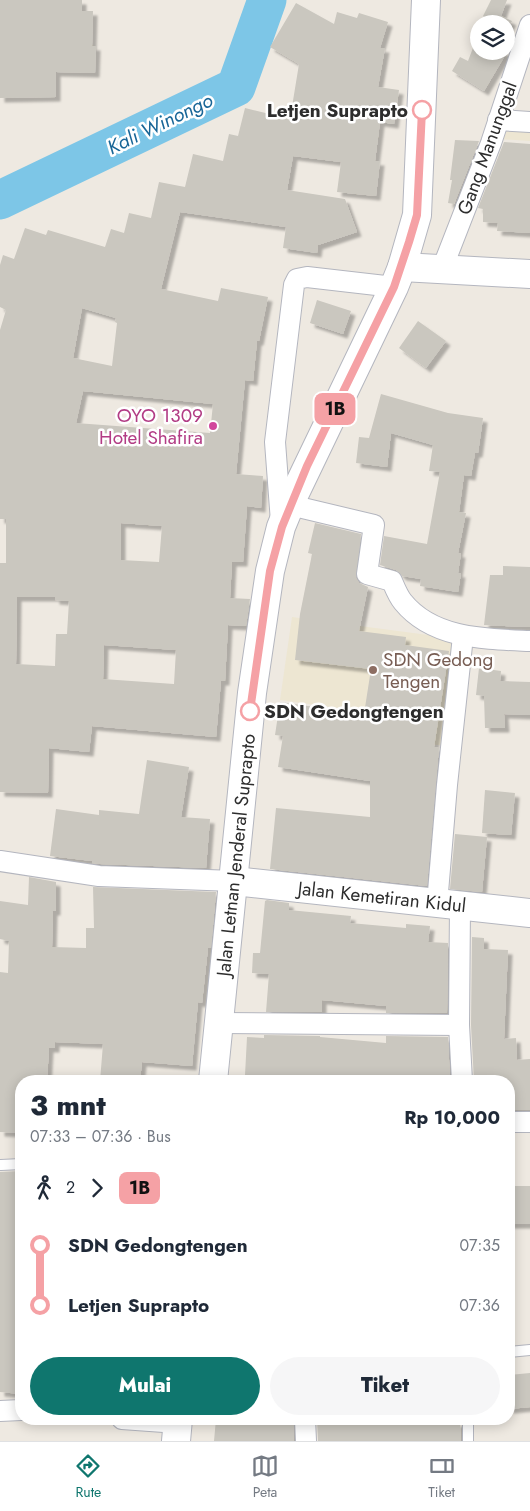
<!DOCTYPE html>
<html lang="id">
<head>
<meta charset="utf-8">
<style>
  body { margin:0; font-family:Jost,sans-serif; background:#f6f6f7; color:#1f2937; height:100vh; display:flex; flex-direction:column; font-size:19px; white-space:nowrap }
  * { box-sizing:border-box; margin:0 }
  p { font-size:16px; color:#747a83 }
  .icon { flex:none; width:28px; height:28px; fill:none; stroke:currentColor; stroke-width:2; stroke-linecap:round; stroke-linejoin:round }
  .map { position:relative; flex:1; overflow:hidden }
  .panel { position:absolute; left:15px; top:1075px; width:500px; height:350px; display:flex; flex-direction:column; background:#fff; border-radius:20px; box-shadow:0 2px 12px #0003 }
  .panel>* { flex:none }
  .badge { padding:0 10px; border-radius:8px; font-size:18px; line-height:32px }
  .fabs { position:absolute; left:470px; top:15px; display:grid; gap:10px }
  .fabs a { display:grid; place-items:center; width:45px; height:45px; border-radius:50%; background:#fff; box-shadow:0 2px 12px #0003; font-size:25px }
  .map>.badge { position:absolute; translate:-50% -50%; box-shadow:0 0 0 2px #fff }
  .legs { display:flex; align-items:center; gap:8px; height:55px; padding:0 15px; font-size:16px }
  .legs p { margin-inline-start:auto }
  .summary { display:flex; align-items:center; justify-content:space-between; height:85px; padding:0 15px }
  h1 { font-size:28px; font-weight:800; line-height:38px }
  .button { display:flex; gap:10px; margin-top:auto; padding:10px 15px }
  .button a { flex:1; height:58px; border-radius:30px; background:#0f766e; color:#fff; font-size:20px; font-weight:800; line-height:58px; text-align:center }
  .button a+a { background:#f6f6f7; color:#1f2937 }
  ul { padding:0 15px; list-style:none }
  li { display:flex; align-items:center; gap:18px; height:60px; font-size:19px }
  li i { display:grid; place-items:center; width:8px; height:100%; margin:0 6px; background:currentColor }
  li i::after { content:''; width:12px; height:12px; margin:-6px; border:4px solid; border-radius:50%; background:#fff }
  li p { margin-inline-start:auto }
  li:first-child i { background:linear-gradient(#0000 50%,currentColor 0) }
  li:last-child i { background:linear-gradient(currentColor 50%,#0000 0) }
  .tabs { display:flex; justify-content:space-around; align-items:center; height:70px; border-top:1px solid #e0e1e3; background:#fff; font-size:14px; color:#747a83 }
  .tabs a { display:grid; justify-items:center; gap:2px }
  .tabs .selected { color:#0f766e }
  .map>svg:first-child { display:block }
  .education { fill:#ede6d2 }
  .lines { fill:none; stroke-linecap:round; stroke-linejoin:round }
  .river { stroke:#7dc6e7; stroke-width:39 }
  .building { fill:#cac7bf; fill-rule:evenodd; filter:url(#shadow) }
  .lane-casing { stroke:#b4b6bf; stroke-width:12 }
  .street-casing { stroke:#b4b6bf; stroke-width:22 }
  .secondary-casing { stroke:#b4b6bf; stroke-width:30 }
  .lane { stroke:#fff; stroke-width:10 }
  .street { stroke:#fff; stroke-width:20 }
  .secondary { stroke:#fff; stroke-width:28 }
  .line-1-casing { stroke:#fff; stroke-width:11 }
  .line-1 { stroke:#f5a1a5; stroke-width:8 }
  .stop-1-dot { fill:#fff; stroke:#f5a1a5; stroke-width:2.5 }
  .hotel-dot { fill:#d1479c; stroke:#fff; stroke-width:2 }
  .education-dot { fill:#8d6e63; stroke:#fff; stroke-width:2 }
  .labels { text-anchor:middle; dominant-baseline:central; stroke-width:5; stroke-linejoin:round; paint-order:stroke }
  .stop-label { font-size:19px; font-weight:bold; fill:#2d2d2d; stroke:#fff; text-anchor:end }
  .street-label { font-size:19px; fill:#2d2d2d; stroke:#fff }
  .hotel-label { font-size:19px; fill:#b23c85; stroke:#fff; text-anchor:end }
  .education-label { font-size:19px; fill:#785e54; stroke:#fff; text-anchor:start }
  .water-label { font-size:20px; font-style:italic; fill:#186697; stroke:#fff }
</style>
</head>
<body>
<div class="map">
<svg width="530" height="1441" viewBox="0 0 530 1441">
  <defs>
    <filter id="shadow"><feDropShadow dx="4.5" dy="4.5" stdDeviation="1" flood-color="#0004"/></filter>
  </defs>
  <rect width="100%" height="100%" fill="#eee9e1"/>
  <g class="education">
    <path d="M500 122 530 124V141L499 139Z"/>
    <path d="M292 617 466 640 452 747 394 739 397 716 280 700Z"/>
  </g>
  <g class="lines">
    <path class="river" d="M0 200 236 87 267 0"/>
  </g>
  <g class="building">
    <path d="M0 0H82V11H93L92 46H96L95 73 56 72V97L0 98Z"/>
    <path d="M491 0H507L501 16 512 21 506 32V24H482L484 17 483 16Z"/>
    <path d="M296 3 334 24 337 12 357 18 359 13 388 22 380 48H385L378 87 399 90 394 124 380 122 375 161H380L376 196 337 192 341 162 293 156 287 190 345 199 357 232 318 245 317 253 283 248 286 227 180 212 161 289 218 301 221 288 268 297 259 341H257L253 381 245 380 236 474 263 476 261 508 247 506 243 562H232L230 598 250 599 246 626 228 625 225 681H221L216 737 92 726 89 752 49 748 48 793 0 792V563H6V519H0V330L6 310 0 307V265L3 255 14 259 25 228 46 235 48 230 105 247 111 229 124 233 129 213 151 218 159 182 185 187 193 154 223 161 229 134 238 136 245 108 290 119 299 64 270 47ZM82 308 116 318 115 322 117 323 112 366 73 358ZM83 391 213 404 210 433 76 423ZM121 523 162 526 159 562 121 560ZM17 597H55V600L69 601 67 634H56L55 666 16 664ZM104 645 176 650 174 684 103 679Z"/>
    <path d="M479 32V51H506V35L514 36 510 47 484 91 452 71 460 57 468 61Z"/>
    <path d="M455 140 479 141 454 204 448 203 452 180H450Z"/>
    <path d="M504 142 530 144V233L497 231 498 223 483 222V209L478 208Z"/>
    <path d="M317 300 351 311 343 334 310 323Z"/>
    <path d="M418 321 446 341 426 368 399 348Z"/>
    <path d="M381 394 448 413 483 418 478 453H475L471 476 464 475 459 512 466 513 458 553H461L458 573H461L458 592 420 586 421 579 402 576 396 570 380 565 384 536 427 544 440 472 429 471 433 445 391 433 387 467 356 463 359 437 369 438Z"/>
    <path d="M315 523 361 534 356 578 359 583 368 587 359 631 406 637 405 645 449 651 434 747H439L427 886 270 869 276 808 370 817V781L278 767 283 736 275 735 280 702 364 714 371 669 295 660 300 614 312 554 308 553Z"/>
    <path d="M503 566 530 567V627L484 625 490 575H503Z"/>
    <path d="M479 668 501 671 500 681 530 682V715L504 714 505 728H485L484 696 476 695Z"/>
    <path d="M147 760 189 767 181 817 210 819 206 868 100 864 92 863V861L50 856 56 809 99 815V810L139 814Z"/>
    <path d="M485 790 515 793 511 835 482 833Z"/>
    <path d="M455 834 487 837 482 892 450 889Z"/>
    <path d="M29 877 56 882V911H53L52 947 86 948V928H94L93 887 216 892 211 948H208L202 1003 198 1002 192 1066 142 1062 140 1081H100L103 1044 55 1042V1048H49L47 1081H21V1133L0 1132V972L8 973 9 941 0 939V901L28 905Z"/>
    <path d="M267 900 289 903V910L351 916 350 923 406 928V924L430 926 428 942 448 943 447 1013H386V1006L322 1000V1012H266L269 974 252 973 253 953H260L265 901Z"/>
    <path d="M472 937 484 938V949L508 950 504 1039 516 1038 517 1060 530 1059V1110H509V1081H474L471 1025Z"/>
    <path d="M264 1035 320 1036V1037L386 1043V1036L448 1037 450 1081H249L250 1075H245L247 1037 264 1038Z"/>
    <path d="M21 1171V1394L0 1392V1172Z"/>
    <rect x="509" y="1186" width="21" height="38"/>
    <path d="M530 1373V1407L509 1409V1375Z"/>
    <path d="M216 1419H293L294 1441H214Z"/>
    <path d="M317 1419H437V1424L460 1422 461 1441H318Z"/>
  </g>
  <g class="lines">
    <defs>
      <g id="lane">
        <path d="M1 1165 21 1164"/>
        <path d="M509 1352 530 1350"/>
        <path d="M468 1419V1441"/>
      </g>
      <g id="street">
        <path d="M498 120 530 122"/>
        <path d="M442 269 491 143 530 25"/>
        <path d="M290 505 374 525 367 574 392 581C395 588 398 596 403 602 433 639 485 639 530 641"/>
        <path d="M281 522 275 442 294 285 297 279 307 277 394 287"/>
        <path d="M0 861 99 876 234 881"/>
        <path d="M437 904 447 785 463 636"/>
        <path d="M460 906 459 1025 462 1081"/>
        <path d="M220 1023 459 1025"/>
        <path d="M509 1122H530"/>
        <path d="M0 1411 21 1410"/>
        <path d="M122 1419 178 1423"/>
        <path d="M305 1419 306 1441"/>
      </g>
      <g id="secondary">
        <path d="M402 267 530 274"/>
        <path d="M234 881 530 913"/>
        <path d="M213 1081 252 693 270 571 281 527 295 493 394 287 402 267 417 215 426 0"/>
        <path d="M176 1441 178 1419"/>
      </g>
    </defs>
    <use href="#lane" class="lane-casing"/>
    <use href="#street" class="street-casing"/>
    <use href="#secondary" class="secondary-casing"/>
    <use href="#lane" class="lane"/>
    <use href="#street" class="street"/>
    <use href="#secondary" class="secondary"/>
  </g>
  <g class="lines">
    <defs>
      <path id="line-1" d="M250 711 270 571 282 527 307 466 394 287 409 242 417 215 422 110"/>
    </defs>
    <use href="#line-1" class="line-1-casing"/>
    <use href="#line-1" class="line-1"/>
  </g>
  <g class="stop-1-dot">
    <circle cx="422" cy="110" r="9"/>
    <circle cx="250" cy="711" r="9"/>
  </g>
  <circle class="hotel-dot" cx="213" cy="426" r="5"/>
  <circle class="education-dot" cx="373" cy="670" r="5"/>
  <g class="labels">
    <g class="stop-label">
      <text x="408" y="110">Letjen Suprapto</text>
      <text x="264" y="711" text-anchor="start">SDN Gedongtengen</text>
    </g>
    <g class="street-label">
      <text transform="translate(487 148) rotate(-70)">Gang Manunggal</text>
      <text transform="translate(236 855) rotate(-84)">Jalan Letnan Jenderal Suprapto</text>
      <text transform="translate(382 897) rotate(6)">Jalan Kemetiran Kidul</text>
    </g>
    <g class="hotel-label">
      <text x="203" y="415">OYO 1309<tspan x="203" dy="22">Hotel Shafira</tspan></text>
    </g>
    <g class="education-label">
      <text x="383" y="659">SDN Gedong<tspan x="383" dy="22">Tengen</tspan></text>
    </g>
    <g class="water-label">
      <text transform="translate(160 124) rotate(-26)">Kali Winongo</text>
    </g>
  </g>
</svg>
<div class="fabs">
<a><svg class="icon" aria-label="layers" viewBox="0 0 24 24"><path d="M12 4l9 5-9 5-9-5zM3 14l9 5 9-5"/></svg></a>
</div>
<b class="badge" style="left:335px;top:409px;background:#f5a1a5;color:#111">1B</b>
<section class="panel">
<div class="summary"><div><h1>3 mnt</h1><p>07:33 – 07:36 · Bus</p></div><b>Rp 10,000</b></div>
<div class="legs"><svg class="icon" aria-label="walk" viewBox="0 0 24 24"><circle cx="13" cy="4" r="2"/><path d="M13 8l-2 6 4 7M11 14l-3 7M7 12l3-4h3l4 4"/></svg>2<svg class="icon" aria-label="forward" viewBox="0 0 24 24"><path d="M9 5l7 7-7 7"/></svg><b class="badge" style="background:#f5a1a5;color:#111">1B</b></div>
<ul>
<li><i style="color:#f5a1a5"></i><b>SDN Gedongtengen</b><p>07:35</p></li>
<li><i style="color:#f5a1a5"></i><b>Letjen Suprapto</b><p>07:36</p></li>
</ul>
<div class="button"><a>Mulai</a><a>Tiket</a></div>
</section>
</div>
<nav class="tabs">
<a class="selected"><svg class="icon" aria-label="directions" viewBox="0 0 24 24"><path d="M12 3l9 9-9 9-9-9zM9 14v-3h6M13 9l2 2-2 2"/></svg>Rute</a>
<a><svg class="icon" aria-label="map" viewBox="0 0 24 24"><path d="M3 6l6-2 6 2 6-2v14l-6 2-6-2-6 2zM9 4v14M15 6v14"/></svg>Peta</a>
<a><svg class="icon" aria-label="tickets" viewBox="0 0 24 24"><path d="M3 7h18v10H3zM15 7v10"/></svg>Tiket</a>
</nav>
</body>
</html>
